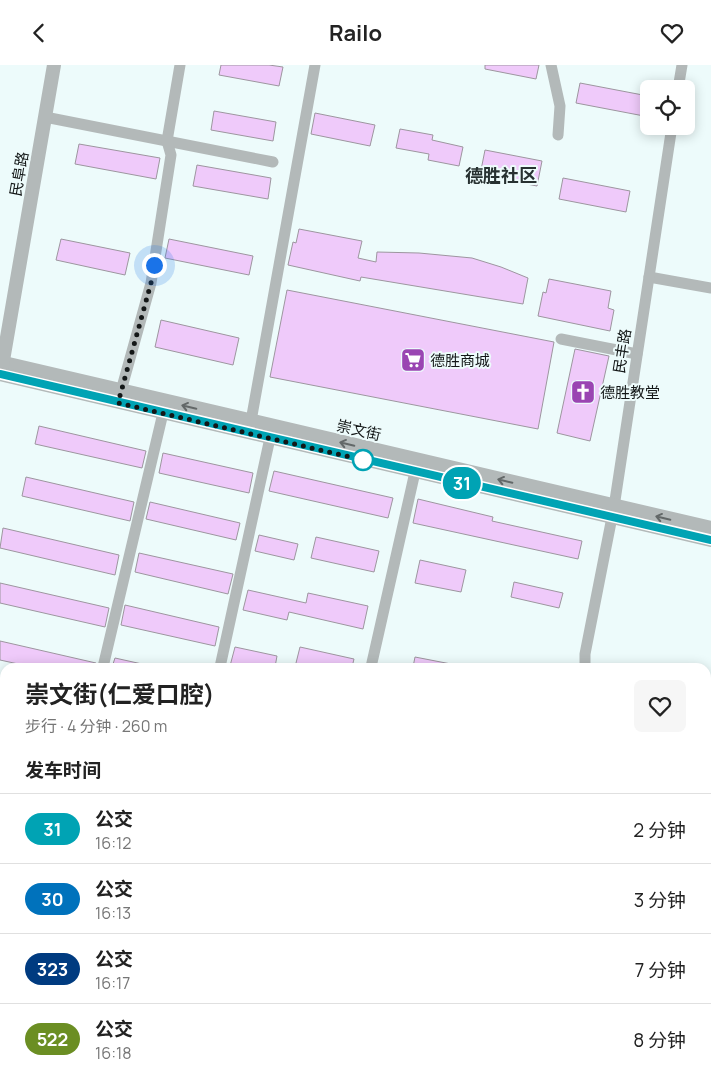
<!DOCTYPE html>
<html lang="zh">
<head>
<meta charset="utf-8">
<style>
  body { margin:0; font-family:Manrope,"Noto Sans SC",sans-serif; background:#f6f6f6; color:#222; height:100vh; display:flex; flex-direction:column; font-size:19px; white-space:nowrap }
  * { box-sizing:border-box; margin:0 }
  p { font-size:16px; color:#767676 }
  .icon { flex:none; width:28px; height:28px; fill:none; stroke:currentColor; stroke-width:2; stroke-linecap:round; stroke-linejoin:round }
  .map { position:relative; flex:1; overflow:hidden }
  .sheet { position:absolute; left:0px; top:598px; width:711px; height:421px; display:flex; flex-direction:column; background:#fff; border-radius:15px 15px 0 0; box-shadow:0 2px 12px #0003 }
  .sheet>* { flex:none }
  .badge { padding:0 10px; border-radius:16px; font-size:18px; line-height:32px }
  .fabs { position:absolute; left:640px; top:15px; display:grid; gap:10px }
  .fabs a { display:grid; place-items:center; width:55px; height:55px; border-radius:8px; background:#fff; box-shadow:0 2px 12px #0003; font-size:25px }
  .you { position:absolute; width:25px; height:25px; margin:-12px; border:4px solid #fff; border-radius:50%; background:#1a73e8; box-shadow:0 0 0 8px #1a73e833 }
  .map>.badge { position:absolute; translate:-50% -50%; box-shadow:0 0 0 2px #fff }
  h2 { padding:0 25px; font-size:19px; line-height:45px }
  .round { display:grid; place-items:center; flex:none; width:52px; height:52px; border-radius:8px; background:#f6f6f6 }
  .overview { display:flex; align-items:center; justify-content:space-between; height:85px; padding:0 25px }
  h1 { font-size:24px; font-weight:700; line-height:38px }
  ul { padding:0; list-style:none }
  li { display:flex; align-items:center; gap:15px; height:70px; padding:0 25px; border-top:1px solid #e0e0e0 }
  li div { flex:1 }
  li b { display:block; font-size:19px }
  li em { font-style:normal }
  li .badge { min-width:55px; font-weight:700; text-align:center }
  header { display:flex; justify-content:space-between; align-items:center; height:65px; padding:0 25px; background:#fff; font-size:22px; font-weight:700 }
  .map>svg:first-child { display:block }
  .building { fill:#efcafa; stroke:#9d969f }
  .lines { fill:none; stroke-linecap:round; stroke-linejoin:round }
  .minor { stroke:#b3b9b9; stroke-width:11 }
  .tertiary { stroke:#b3b9b9; stroke-width:14 }
  .oneway { stroke:#636868 }
  .line-casing { stroke:#fff; stroke-width:11 }
  .line { stroke:#00a3b4; stroke-width:8 }
  .walk { stroke:#131717; stroke-width:5; stroke-dasharray:0 9 }
  .stop-dot { fill:#fff; stroke:#00a3b4; stroke-width:2.5 }
  .labels { text-anchor:middle; dominant-baseline:central; stroke-width:4; stroke-linejoin:round; paint-order:stroke }
  .street-label { font-size:15px; fill:#131717; stroke:#edfbfb }
  .poi-label { font-size:15px; fill:#131717; stroke:#edfbfb; text-anchor:start }
  .quarter-label { font-size:18px; font-weight:bold; fill:#273131; stroke:#edfbfb }
</style>
</head>
<body>
<header><svg class="icon" aria-label="back" viewBox="0 0 24 24"><path d="M15 5l-7 7 7 7"/></svg>Railo<svg class="icon" aria-label="heart" viewBox="0 0 24 24"><path d="M12 20l-8-8c-3-5 5-10 8-4 3-6 11-1 8 4z"/></svg></header>
<div class="map">
<svg width="711" height="1018" viewBox="0 0 711 1018">
  <rect width="100%" height="100%" fill="#edfbfb"/>
  <g class="building">
    <path d="M221 0H269L283 2 279 21 219 10Z"/>
    <path d="M485 0H539L536 14 485 4Z"/>
    <path d="M580 18 648 31 644 51 576 38Z"/>
    <path d="M214 46 276 57 273 76 211 65Z"/>
    <path d="M315 48 375 60 370 81 311 69Z"/>
    <path d="M400 64 433 70 432 75 463 82 459 101 428 95 429 89 396 83Z"/>
    <path d="M79 79 160 93 156 114 75 99Z"/>
    <path d="M485 85 542 96 537 121 480 110Z"/>
    <path d="M197 100 271 113 268 134 193 121Z"/>
    <path d="M563 113 630 126 626 147 559 134Z"/>
    <path d="M299 164 362 176 358 193 376 197 377 187 419 188 472 193 501 202 528 213 523 239 361 212 360 216 288 200 293 177 296 178Z"/>
    <path d="M61 174 130 188 125 210 56 195Z"/>
    <path d="M169 174 253 191 249 210 165 193Z"/>
    <path d="M549 214 611 226 608 243 614 245 610 266 538 251 543 227 546 228Z"/>
    <path d="M287 225 554 277 538 364 270 312Z"/>
    <path d="M161 255 239 273 233 300 155 282Z"/>
    <path d="M575 284 609 291 590 376 557 368Z"/>
    <path d="M39 361 146 386 142 403 35 379Z"/>
    <path d="M163 388 253 408 249 428 159 408Z"/>
    <path d="M274 406 393 433 388 453 269 426Z"/>
    <path d="M26 412 134 437 130 456 22 431Z"/>
    <path d="M418 434 493 452 492 456 582 476 578 494 413 458Z"/>
    <path d="M150 437 240 458 236 475 146 454Z"/>
    <path d="M3 463 119 490 115 510 0 483Z"/>
    <path d="M259 470 298 479 294 495 255 486Z"/>
    <path d="M316 472 379 486 374 507 311 493Z"/>
    <path d="M139 488 233 509 228 529 135 507Z"/>
    <path d="M420 495 466 505 461 527 415 518Z"/>
    <path d="M514 517 563 528 559 543 511 532Z"/>
    <path d="M0 518 109 543 105 562 0 538Z"/>
    <path d="M248 525 306 538 308 528 368 541 363 564 289 547 287 555 243 545Z"/>
    <path d="M125 540 219 562 215 581 121 560Z"/>
    <path d="M0 576 96 598V602H32L0 595Z"/>
    <path d="M235 582 277 591 275 602 230 601Z"/>
    <path d="M300 582 354 594 352 602H295Z"/>
    <path d="M415 592 451 599V602H413Z"/>
    <path d="M115 593 142 599V602H112Z"/>
  </g>
  <g class="lines">
    <g class="minor">
      <path d="M551 0 560 41 558 70"/>
      <path d="M678 24 682 0"/>
      <path d="M45 52 273 97"/>
      <path d="M649 212 711 223"/>
      <path d="M561 274 637 289"/>
      <path d="M119 333 151 218 171 90 167 76 180 0"/>
      <path d="M251 356 315 0"/>
      <path d="M103 602 163 348"/>
      <path d="M220 602 270 373"/>
      <path d="M371 602 415 407"/>
      <path d="M585 602V589L614 442 672 61"/>
      <path d="M0 774 5 775"/>
      <path d="M9 1018 10 1014"/>
      <path d="M126 1018 127 1014"/>
      <path d="M277 1018 278 1014"/>
      <path d="M499 1018V1014"/>
    </g>
    <g class="tertiary">
      <path d="M0 297 711 463"/>
      <path d="M1 307 54 0"/>
      <path d="M0 309 711 475"/>
    </g>
  </g>
  <defs><path id="oneway-shaft" d="M-6 0H5M1.5-3L5.5 0L1.5 3" fill="none" stroke-width="1.6" stroke-linecap="round" stroke-linejoin="round" transform="scale(1.25)"/></defs>
  <g class="oneway">
    <use href="#oneway-shaft" transform="translate(189 342) rotate(-167)"/>
    <use href="#oneway-shaft" transform="translate(347 379) rotate(-167)"/>
    <use href="#oneway-shaft" transform="translate(505 416) rotate(-167)"/>
    <use href="#oneway-shaft" transform="translate(663 453) rotate(-167)"/>
  </g>
  <g class="lines">
    <defs>
      <path id="line" d="M0 309 711 475"/>
    </defs>
    <use href="#line" class="line-casing"/>
    <use href="#line" class="line"/>
    <path class="walk" d="M154 200 151 218 118 338 363 395"/>
  </g>
  <defs>
    <symbol id="supermarket-square" viewBox="-11 -11 22 22"><rect x="-9" y="-9" width="18" height="18" rx="4" fill="#9a45b2" stroke="#edfbfb"/><path d="M-6-5.5h2.5l.6 2H6L4.5 2H-2.5L-4.4-4H-6ZM-1.5 3.2a1.3 1.3 0 1 0 .1 0ZM3 3.2a1.3 1.3 0 1 0 .1 0Z" fill="#fff"/></symbol>
    <symbol id="church-square" viewBox="-11 -11 22 22"><rect x="-9" y="-9" width="18" height="18" rx="4" fill="#9a45b2" stroke="#edfbfb"/><path d="M-1.2-6h2.4v3.5h3.3v2.4h-3.3V6h-2.4V-.1h-3.3v-2.4h3.3Z" fill="#fff"/></symbol>
  </defs>
  <g fill-rule="evenodd">
    <use href="#supermarket-square" x="399" y="281" width="28" height="28"/>
    <use href="#church-square" x="569" y="313" width="28" height="28"/>
  </g>
  <circle class="stop-dot" cx="363" cy="395" r="10"/>
  <g class="labels">
    <g class="street-label">
      <text transform="translate(19 109) rotate(-80)">民阜路</text>
      <text transform="translate(622 286) rotate(-81)">民丰路</text>
      <text transform="translate(359 365) rotate(13)">崇文街</text>
    </g>
    <g class="poi-label">
      <text x="430" y="295">德胜商城</text>
      <text x="600" y="327">德胜教堂</text>
    </g>
    <g class="quarter-label">
      <text x="501" y="110">德胜社区</text>
    </g>
  </g>
</svg>
<div class="fabs">
<a><svg class="icon" aria-label="locate" viewBox="0 0 24 24"><circle cx="12" cy="12" r="6"/><path d="M12 2v4M12 18v4M2 12h4M18 12h4"/></svg></a>
</div>
<div class="you" style="left:154px;top:200px"></div>
<b class="badge" style="left:462px;top:418px;background:#00a3b4;color:#fff">31</b>
<section class="sheet">
<div class="overview"><div><h1>崇文街(仁爱口腔)</h1><p>步行 · 4 分钟 · 260 m</p></div><a class="round"><svg class="icon" aria-label="heart" viewBox="0 0 24 24"><path d="M12 20l-8-8c-3-5 5-10 8-4 3-6 11-1 8 4z"/></svg></a></div>
<h2>发车时间</h2>
<ul>
<li><span class="badge" style="background:#00a3b4;color:#fff">31</span><div><b>公交</b><p>16:12</p></div><em>2 分钟</em></li>
<li><span class="badge" style="background:#0072bc;color:#fff">30</span><div><b>公交</b><p>16:13</p></div><em>3 分钟</em></li>
<li><span class="badge" style="background:#003b80;color:#fff">323</span><div><b>公交</b><p>16:17</p></div><em>7 分钟</em></li>
<li><span class="badge" style="background:#6b8e23;color:#fff">522</span><div><b>公交</b><p>16:18</p></div><em>8 分钟</em></li>
</ul>
</section>
</div>
</body>
</html>
